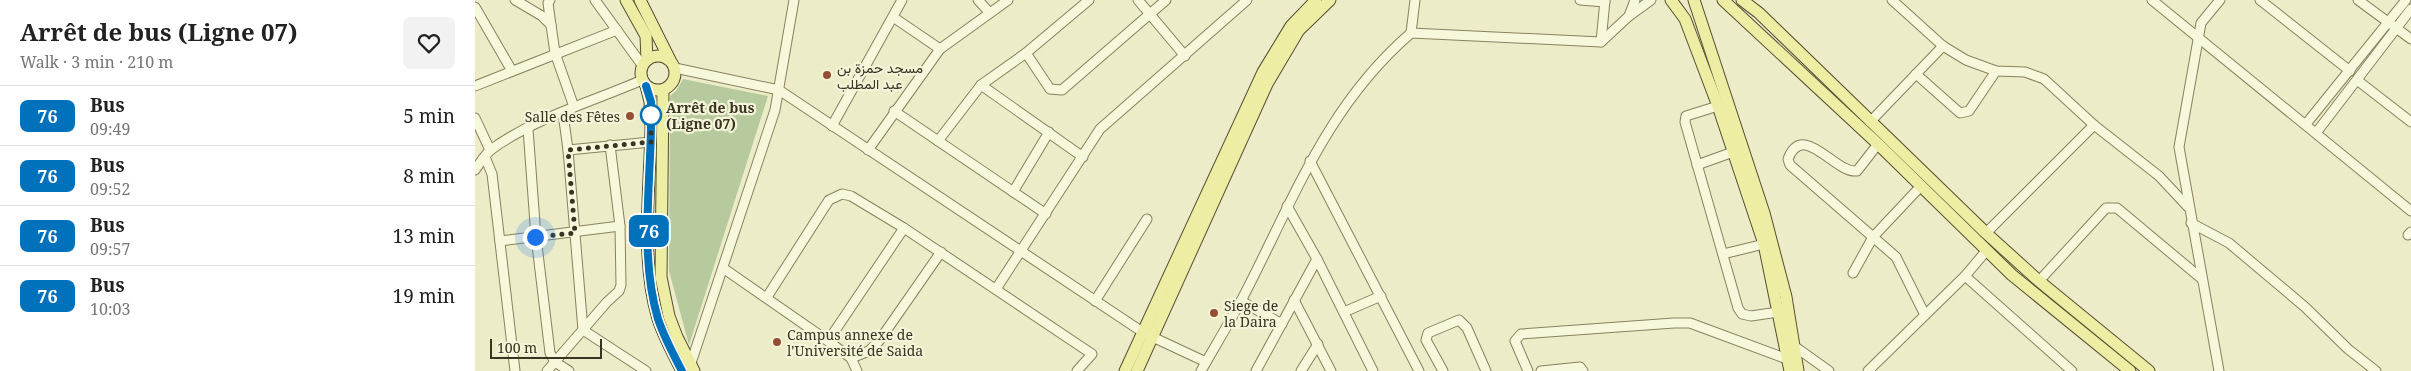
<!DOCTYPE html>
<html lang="en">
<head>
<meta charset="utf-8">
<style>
  body { margin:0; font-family:"Noto Serif",Vazirmatn,serif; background:#f2f2f2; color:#222; height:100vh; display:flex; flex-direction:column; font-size:19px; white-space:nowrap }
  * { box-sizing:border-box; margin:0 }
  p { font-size:16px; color:#767676 }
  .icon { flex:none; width:28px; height:28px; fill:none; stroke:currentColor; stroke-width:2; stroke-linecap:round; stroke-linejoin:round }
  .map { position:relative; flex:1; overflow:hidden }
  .details { display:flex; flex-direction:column; background:#fff; width:475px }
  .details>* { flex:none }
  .badge { padding:0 10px; border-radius:8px; font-size:18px; line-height:32px }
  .scale { position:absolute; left:15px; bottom:12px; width:112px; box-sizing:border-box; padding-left:5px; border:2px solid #393421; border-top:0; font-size:14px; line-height:18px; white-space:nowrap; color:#393421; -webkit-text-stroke:4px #f3f4d8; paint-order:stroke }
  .you { position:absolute; width:25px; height:25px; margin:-12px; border:4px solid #fff; border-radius:50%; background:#1a73e8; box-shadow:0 0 0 8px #1a73e833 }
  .map>.badge { position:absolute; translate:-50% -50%; box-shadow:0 0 0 2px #fff }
  .round { display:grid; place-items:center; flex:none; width:52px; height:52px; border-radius:8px; background:#f2f2f2 }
  .head { display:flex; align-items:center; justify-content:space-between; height:85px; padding:0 20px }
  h1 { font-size:24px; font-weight:700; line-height:38px }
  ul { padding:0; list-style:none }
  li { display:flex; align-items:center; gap:15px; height:60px; padding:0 20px; border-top:1px solid #e0e0e0 }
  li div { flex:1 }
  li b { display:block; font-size:19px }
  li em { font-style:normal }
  li .badge { min-width:55px; font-weight:700; text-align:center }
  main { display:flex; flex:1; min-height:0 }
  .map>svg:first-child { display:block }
  .green { fill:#b7ca9d }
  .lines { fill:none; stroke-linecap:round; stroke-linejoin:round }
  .minor-casing { stroke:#88815e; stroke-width:11 }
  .major-casing { stroke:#564e32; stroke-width:13 }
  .minor { stroke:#f7f7dc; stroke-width:9 }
  .major { stroke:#ededa3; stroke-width:11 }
  .line-casing { stroke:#fff; stroke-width:11 }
  .line { stroke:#0072bc; stroke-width:8 }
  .walk { stroke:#393421; stroke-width:5; stroke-dasharray:0 9 }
  .poi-dot { fill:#944f32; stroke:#f3f4d8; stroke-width:2 }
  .stop-dot { fill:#fff; stroke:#0072bc; stroke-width:2.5 }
  .labels { text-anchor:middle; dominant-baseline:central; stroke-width:4.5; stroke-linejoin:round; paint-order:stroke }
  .poi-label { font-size:14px; fill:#393421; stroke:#f3f4d8; text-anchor:start }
  .stop-label { font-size:14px; font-weight:bold; fill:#393421; stroke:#f3f4d8; text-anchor:start }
</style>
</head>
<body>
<main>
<section class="details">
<div class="head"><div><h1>Arrêt de bus (Ligne 07)</h1><p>Walk · 3 min · 210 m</p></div><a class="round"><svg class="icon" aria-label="heart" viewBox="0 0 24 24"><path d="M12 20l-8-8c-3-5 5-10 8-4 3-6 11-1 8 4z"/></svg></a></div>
<ul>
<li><span class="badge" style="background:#0072bc;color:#fff">76</span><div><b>Bus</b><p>09:49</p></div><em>5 min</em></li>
<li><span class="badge" style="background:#0072bc;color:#fff">76</span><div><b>Bus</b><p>09:52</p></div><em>8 min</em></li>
<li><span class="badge" style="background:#0072bc;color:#fff">76</span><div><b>Bus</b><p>09:57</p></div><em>13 min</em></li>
<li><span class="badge" style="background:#0072bc;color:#fff">76</span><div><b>Bus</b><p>10:03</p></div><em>19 min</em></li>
</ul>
</section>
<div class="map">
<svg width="1936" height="371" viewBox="0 0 1936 371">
  <rect width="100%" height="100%" fill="#ececc9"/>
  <path class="green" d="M208 79 293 96 214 345 194 271 195 96 201 91Z"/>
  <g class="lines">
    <defs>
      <g id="minor">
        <path d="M40 0 67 16 76 25 80 53 99 107"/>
        <path d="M75 0 73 3 76 25"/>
        <path d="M120 0 167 65"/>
        <path d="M503 0 514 12"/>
        <path d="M663 0 710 56"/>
        <path d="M1105 0 1130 2"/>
        <path d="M1417 0 1468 46 1491 60 1521 71 1550 72 1569 79 1619 125 1684 176 1713 207"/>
        <path d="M1677 0 1936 211"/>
        <path d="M1785 0 1875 71"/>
        <path d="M1883 0 1936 39"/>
        <path d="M0 7 37 71"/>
        <path d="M1154 16 1160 0"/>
        <path d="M418 17 465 49 533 0"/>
        <path d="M936 33 940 0"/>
        <path d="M1126 42 1130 0"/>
        <path d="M551 53 575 89 587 90 691 0"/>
        <path d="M200 68 304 90 669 333 731 362"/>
        <path d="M1441 74 1485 113 1494 111 1521 71"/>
        <path d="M1882 80 1936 122"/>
        <path d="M0 86 142 30"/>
        <path d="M1243 106 1211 116 1210 122 1263 308 1267 314 1276 316 1303 312"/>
        <path d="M419 111 571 214"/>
        <path d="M88 113 93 150 108 330 171 371"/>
        <path d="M0 118 15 150"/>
        <path d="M1395 122 1468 46"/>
        <path d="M1831 124 1931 0"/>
        <path d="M357 126 427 0"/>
        <path d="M53 129 61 237 75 353 80 362 94 371"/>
        <path d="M1841 133 1936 9"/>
        <path d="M463 141 506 85"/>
        <path d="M1403 144 1382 171C1360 174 1328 120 1313 159L1315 165 1398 237 1446 186"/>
        <path d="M93 150 176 142"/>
        <path d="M393 150 465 49"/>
        <path d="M10 157 17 174 40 371"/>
        <path d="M608 157 506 85 551 53 614 0"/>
        <path d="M835 161 944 371"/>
        <path d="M1222 165 1258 152"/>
        <path d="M0 170C5 163 10 154 17 149 61 117 117 102 167 80"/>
        <path d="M538 192 574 132"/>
        <path d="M812 206 842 259 898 371"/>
        <path d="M1716 223 1754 243 1830 307 1873 349 1901 371"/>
        <path d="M1511 233 1619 125"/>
        <path d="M1933 235 1936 232"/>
        <path d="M25 241 145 226"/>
        <path d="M1248 254 1289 244"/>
        <path d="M248 268 353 341 429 228"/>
        <path d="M1378 273 1398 237 1421 257 1450 315"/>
        <path d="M1490 276 1597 371"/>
        <path d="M1564 281 1631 208H1642L1727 279"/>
        <path d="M521 289 625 129 772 0"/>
        <path d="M292 297 354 200 367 194 376 196 429 228 617 354 602 371"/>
        <path d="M819 300 856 371"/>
        <path d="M620 301 672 219"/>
        <path d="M766 301 807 324"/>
        <path d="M869 312 906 296"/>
        <path d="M353 341 376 358 382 371"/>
        <path d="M1319 346 1354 371"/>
        <path d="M376 358 394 351 404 341 466 252"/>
        <path d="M215 366 300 110 319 0"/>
        <path d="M72 371 132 302 144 291 146 285 145 226 135 145"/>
        <path d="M726 371C739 348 753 325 766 301 817 204 850 107 936 33L1126 42 1154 16 1176 0"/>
        <path d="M781 371 842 259"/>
        <path d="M826 371 843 344"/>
        <path d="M968 371 951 340 953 333 984 320 992 328 1011 371"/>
        <path d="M1053 371 1040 341 1046 334 1199 323H1215L1312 359"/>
        <path d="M1066 371 1105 367 1108 371"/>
        <path d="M1393 371 1490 276 1512 250"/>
        <path d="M1744 371 1704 147 1726 23 1745 0"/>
      </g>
      <g id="major">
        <path d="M151 0 171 36 172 60"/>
        <path d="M165 0 195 60"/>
        <path d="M1196 0 1210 19 1243 106 1289 244 1315 371"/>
        <path d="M1219 0 1289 213 1311 297 1323 371"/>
        <path d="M1248 0 1403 144 1537 275 1655 371"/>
        <path d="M1267 0 1284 13 1511 233 1564 281 1674 371"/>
        <circle cx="183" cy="73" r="17"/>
        <path d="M171 86 175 102 176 127C175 190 165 258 183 319 189 337 198 354 207 371"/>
        <path d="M188 90 186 277 194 316 202 337 219 371"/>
        <path d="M650 371 788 72 816 26 841 0"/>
        <path d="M662 371 792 84 824 30 855 0"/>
      </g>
    </defs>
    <use href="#minor" class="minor-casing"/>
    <use href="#major" class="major-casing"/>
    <use href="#minor" class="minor"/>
    <use href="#major" class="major"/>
  </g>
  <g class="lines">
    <defs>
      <path id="line" d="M171 86 176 102V127C175 190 165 258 183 319 189 337 198 354 207 371"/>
    </defs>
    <use href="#line" class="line-casing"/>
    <use href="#line" class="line"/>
    <path class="walk" d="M60 237 100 233 93 150 176 142V115"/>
  </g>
  <g class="poi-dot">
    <circle cx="352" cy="75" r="5"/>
    <circle cx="155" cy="116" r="5"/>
    <circle cx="739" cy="313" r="5"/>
    <circle cx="302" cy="342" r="5"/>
  </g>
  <circle class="stop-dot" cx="176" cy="115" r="10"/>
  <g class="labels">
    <g class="poi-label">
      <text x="362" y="67">مسجد حمزة بن<tspan x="362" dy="16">عبد المطلب</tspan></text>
      <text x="145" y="116" text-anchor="end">Salle des Fêtes</text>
      <text x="749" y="305">Siege de<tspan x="749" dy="16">la Daira</tspan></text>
      <text x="312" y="334">Campus annexe de<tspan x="312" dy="16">l'Université de Saida</tspan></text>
    </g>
    <g class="stop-label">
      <text x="191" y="107">Arrêt de bus<tspan x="191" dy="16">(Ligne 07)</tspan></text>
    </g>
  </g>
</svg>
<div class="scale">100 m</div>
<div class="you" style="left:60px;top:237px"></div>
<b class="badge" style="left:174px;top:231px;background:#0072bc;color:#fff">76</b>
</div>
</main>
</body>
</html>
